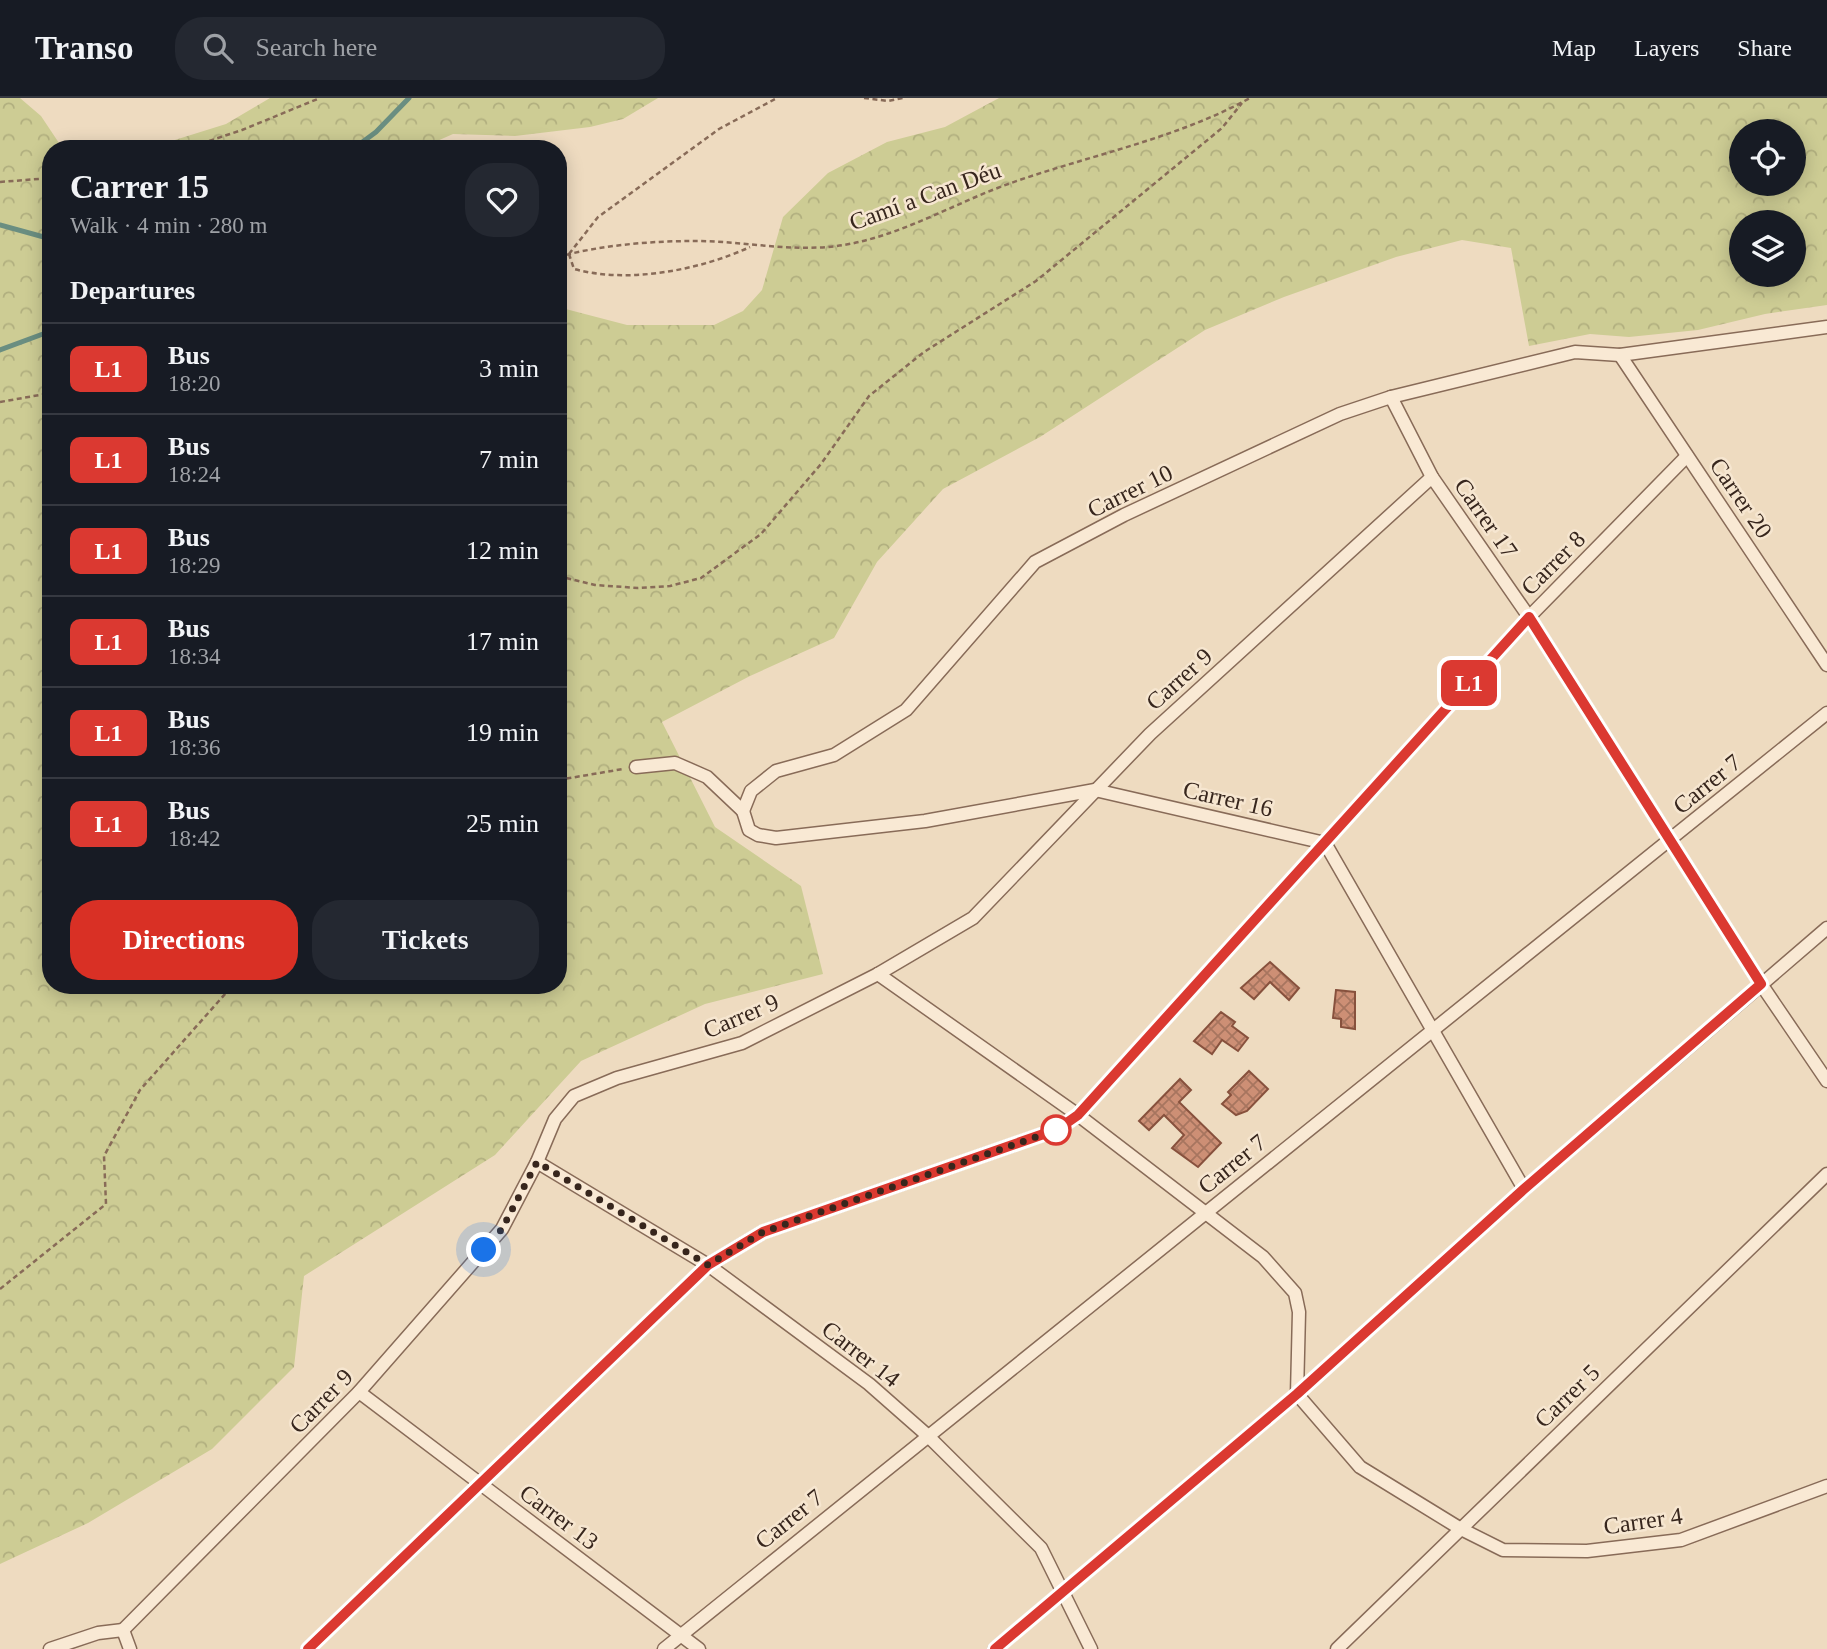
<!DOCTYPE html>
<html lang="en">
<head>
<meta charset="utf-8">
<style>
  body { margin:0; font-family:Georgia,serif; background:#242831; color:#f1f3f6; height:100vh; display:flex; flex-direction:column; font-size:26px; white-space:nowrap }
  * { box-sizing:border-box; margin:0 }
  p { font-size:23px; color:#9ea1a6 }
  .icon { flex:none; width:38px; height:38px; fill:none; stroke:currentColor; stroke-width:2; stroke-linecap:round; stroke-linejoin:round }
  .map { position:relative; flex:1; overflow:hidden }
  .sheet { position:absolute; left:42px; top:42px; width:525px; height:854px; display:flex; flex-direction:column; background:#171b24; border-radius:28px; box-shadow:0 4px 18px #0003 }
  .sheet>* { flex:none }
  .badge { padding:0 14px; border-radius:10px; font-size:24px; line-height:46px }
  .controls { position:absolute; left:1729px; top:21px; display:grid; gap:14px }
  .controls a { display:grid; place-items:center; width:77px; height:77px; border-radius:50%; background:#171b24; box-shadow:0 4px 18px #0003; font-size:35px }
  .you { position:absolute; width:35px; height:35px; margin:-18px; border:5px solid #fff; border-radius:50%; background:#1a73e8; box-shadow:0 0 0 10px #1a73e833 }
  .map>.badge { position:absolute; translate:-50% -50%; box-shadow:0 0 0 4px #fff }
  h2 { padding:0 28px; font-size:26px; line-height:63px }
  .round { display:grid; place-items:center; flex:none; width:74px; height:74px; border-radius:28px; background:#242831 }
  .overview { display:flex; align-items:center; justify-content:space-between; height:119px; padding:0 28px }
  h1 { font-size:33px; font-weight:800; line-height:52px }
  .action { display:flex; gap:14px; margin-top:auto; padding:14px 28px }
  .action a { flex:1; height:80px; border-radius:28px; background:#d93025; color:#fff; font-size:28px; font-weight:800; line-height:80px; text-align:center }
  .action a+a { background:#242831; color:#f1f3f6 }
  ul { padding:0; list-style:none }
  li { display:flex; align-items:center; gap:21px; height:91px; padding:0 28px; border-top:2px solid #363941 }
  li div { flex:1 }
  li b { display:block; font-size:26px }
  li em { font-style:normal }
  li .badge { min-width:77px; font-weight:700; text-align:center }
  header { display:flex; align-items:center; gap:42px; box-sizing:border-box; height:98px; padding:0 35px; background:#171b24; border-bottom:2px solid #363941 }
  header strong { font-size:33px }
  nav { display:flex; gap:38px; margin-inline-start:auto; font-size:24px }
  .search { width:490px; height:63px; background:#242831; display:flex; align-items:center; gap:18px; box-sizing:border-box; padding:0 24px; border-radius:28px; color:#9ea1a6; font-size:26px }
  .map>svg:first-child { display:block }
  .forest { fill:url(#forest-crowns); fill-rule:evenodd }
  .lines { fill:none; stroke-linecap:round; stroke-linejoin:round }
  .stream { stroke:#6a8e81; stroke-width:5 }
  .building { fill:url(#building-cross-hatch); stroke:#87513d; stroke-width:2 }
  .street-casing { stroke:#886b58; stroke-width:15 }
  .path { stroke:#886b58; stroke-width:2.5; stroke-dasharray:5 3.5; stroke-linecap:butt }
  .street { stroke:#f9e9d4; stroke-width:12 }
  .line-casing { stroke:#fff; stroke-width:16 }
  .line { stroke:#db3931; stroke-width:10 }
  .walk { stroke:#37261d; stroke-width:7; stroke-dasharray:0 12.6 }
  .stop-dot { fill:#fff; stroke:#db3931; stroke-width:3.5 }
  .labels { text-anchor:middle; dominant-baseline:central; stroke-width:5; stroke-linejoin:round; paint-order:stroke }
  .street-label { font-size:24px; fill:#37261d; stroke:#f6e6d0 }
</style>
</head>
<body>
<header>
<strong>Transo</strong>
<div class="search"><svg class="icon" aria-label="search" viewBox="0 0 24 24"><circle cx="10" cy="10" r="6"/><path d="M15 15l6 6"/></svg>Search here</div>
<nav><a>Map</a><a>Layers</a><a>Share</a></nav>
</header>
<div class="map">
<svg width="1827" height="1551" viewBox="0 0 1827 1551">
  <defs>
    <pattern id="forest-crowns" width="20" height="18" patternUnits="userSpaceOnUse" patternTransform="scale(1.75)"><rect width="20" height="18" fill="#cdcc94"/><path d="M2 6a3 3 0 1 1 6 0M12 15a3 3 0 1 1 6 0" fill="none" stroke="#b1af7f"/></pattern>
    <pattern id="building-cross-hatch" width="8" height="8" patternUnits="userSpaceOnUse" patternTransform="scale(1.75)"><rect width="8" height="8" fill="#cd8f75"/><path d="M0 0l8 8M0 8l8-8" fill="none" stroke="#a7755f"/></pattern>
  </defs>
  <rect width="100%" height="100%" fill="#eedbc0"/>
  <g class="forest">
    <path d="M0 0H20L41 18 63 51H51V887H558V209L627 227H714L743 213 762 192 783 119 828 75 887 44 945 29 999 0H1827V207L1765 216 1698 232 1629 239 1590 236 1529 248 1511 150 1462 142 1396 159 1284 199 1205 232 1040 339 943 391 877 464 834 540 750 578 662 624 715 729 801 788 823 876 705 906 581 963 495 1057 304 1178 294 1269 212 1351 88 1425 0 1466ZM1741 33H1794V86H1741ZM1741 124H1794V177H1741Z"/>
    <path d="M270 0H658L623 21 590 29 515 38 453 36 419 51H146L226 26Z"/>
  </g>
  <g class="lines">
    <g class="stream">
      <path d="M353 51 376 34 409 0"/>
      <path d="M0 127 51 141"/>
      <path d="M0 252 51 233"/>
    </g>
  </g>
  <g class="building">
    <path d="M1270 864 1299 890 1289 902 1270 884 1254 901 1241 890Z"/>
    <path d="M1336 892 1355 894V931L1341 929V921L1333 920Z"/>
    <path d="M1221 914 1235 924 1232 928 1248 940 1238 953 1222 942 1212 956 1194 943Z"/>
    <path d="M1249 973 1268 991 1247 1013 1236 1017 1222 1006 1231 997 1228 994Z"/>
    <path d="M1180 981 1191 992 1179 1004 1221 1045 1198 1069 1172 1050 1184 1037 1164 1017 1149 1032 1139 1023Z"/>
  </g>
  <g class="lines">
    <defs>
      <g id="street">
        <path d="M1620 257 1827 567"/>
        <path d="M1391 299 1432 379 1529 519 1761 886 1827 983"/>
        <path d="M636 669 675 665 707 679 743 713"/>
        <path d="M743 713 751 693 776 673 834 657 906 612 1035 464 1124 417 1340 316 1391 299 1575 254 1620 257 1827 229"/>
        <path d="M743 713 749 732 758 737 776 740 925 723 1095 692 1325 745 1524 1091"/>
        <path d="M878 876 1078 1017 1263 1159 1295 1195 1299 1214 1297 1296 1360 1369 1461 1431 1503 1452 1587 1453 1681 1442 1827 1388"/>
        <path d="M537 1064 708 1167 869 1286 927 1337 1041 1450 1091 1551"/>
        <path d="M359 1294 699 1551"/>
        <path d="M123 1532 359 1294 502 1131 537 1064 555 1021 574 998 617 980 742 945 878 876 973 820 1150 636 1432 379"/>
        <path d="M123 1532 130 1551"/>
        <path d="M50 1551 98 1535 123 1532"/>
        <path d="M308 1551 708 1167 763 1134 1058 1031 1078 1017 1529 519 1687 358"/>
        <path d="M664 1551 1827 615"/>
        <path d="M995 1551 1297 1296 1524 1091 1827 830"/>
        <path d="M1337 1551 1827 1076"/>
      </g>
    </defs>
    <use href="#street" class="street-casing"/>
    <g class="path">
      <path d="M864 0 888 3 903 0"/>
      <path d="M185 51 242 32 320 0"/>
      <path d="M0 84 51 80"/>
      <path d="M569 156 598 119 719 31 777 0"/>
      <path d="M569 156 574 171C628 186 700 172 750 149"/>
      <path d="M558 159C601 147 651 143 695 143 742 143 790 154 837 148 898 140 954 105 1011 85 1090 57 1176 41 1250 0"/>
      <path d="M0 304 51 295"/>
      <path d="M558 478 595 487 638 490 670 488 701 480 761 436 821 366 869 298 924 254 1036 183 1222 30 1242 5"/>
      <path d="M558 682 623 671"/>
      <path d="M0 1191 106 1106 104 1058 140 992 233 887"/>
    </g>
    <use href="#street" class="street"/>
  </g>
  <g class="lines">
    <defs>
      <path id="line" d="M308 1551 708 1167 763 1134 1058 1031 1078 1017 1529 519 1761 886 1524 1091 1297 1296 995 1551"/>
    </defs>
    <use href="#line" class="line-casing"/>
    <use href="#line" class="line"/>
    <path class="walk" d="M484 1152 502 1131 537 1064 708 1167 763 1134 1056 1032"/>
  </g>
  <circle class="stop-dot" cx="1056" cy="1032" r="14"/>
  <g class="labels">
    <g class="street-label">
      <text transform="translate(925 98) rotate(-20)">Camí a Can Déu</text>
      <text transform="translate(1130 393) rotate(-26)">Carrer 10</text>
      <text transform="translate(1741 400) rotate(56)">Carrer 20</text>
      <text transform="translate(1486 420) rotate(55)">Carrer 17</text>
      <text transform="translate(1553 465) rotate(-45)">Carrer 8</text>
      <text transform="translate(1179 581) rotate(-42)">Carrer 9</text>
      <text transform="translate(1707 686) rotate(-39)">Carrer 7</text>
      <text transform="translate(1228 701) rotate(13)">Carrer 16</text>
      <text transform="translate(741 918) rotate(-23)">Carrer 9</text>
      <text transform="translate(1232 1066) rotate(-39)">Carrer 7</text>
      <text transform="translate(861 1256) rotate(38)">Carrer 14</text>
      <text transform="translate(1567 1298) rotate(-44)">Carrer 5</text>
      <text transform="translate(321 1303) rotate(-46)">Carrer 9</text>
      <text transform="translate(559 1419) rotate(37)">Carrer 13</text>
      <text transform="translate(789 1421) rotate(-39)">Carrer 7</text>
      <text transform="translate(1643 1423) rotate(-8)">Carrer 4</text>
    </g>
  </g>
</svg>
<div class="controls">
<a><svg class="icon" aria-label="locate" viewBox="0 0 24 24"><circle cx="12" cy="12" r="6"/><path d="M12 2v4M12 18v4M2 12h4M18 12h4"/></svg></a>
<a><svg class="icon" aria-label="layers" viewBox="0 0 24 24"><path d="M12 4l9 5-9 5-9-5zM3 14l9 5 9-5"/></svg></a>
</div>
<div class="you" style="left:484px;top:1152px"></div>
<b class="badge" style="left:1469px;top:585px;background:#db3931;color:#fff">L1</b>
<section class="sheet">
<div class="overview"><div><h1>Carrer 15</h1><p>Walk · 4 min · 280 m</p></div><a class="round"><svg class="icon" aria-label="heart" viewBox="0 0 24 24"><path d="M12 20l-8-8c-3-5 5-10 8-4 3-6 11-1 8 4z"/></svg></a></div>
<h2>Departures</h2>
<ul>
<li><span class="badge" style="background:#db3931;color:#fff">L1</span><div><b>Bus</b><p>18:20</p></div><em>3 min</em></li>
<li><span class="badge" style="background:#db3931;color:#fff">L1</span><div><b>Bus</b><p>18:24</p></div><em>7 min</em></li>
<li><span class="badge" style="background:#db3931;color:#fff">L1</span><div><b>Bus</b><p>18:29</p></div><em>12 min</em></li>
<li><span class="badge" style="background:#db3931;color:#fff">L1</span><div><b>Bus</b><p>18:34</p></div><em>17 min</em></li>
<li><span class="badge" style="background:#db3931;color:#fff">L1</span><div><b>Bus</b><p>18:36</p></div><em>19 min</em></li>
<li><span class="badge" style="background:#db3931;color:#fff">L1</span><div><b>Bus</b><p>18:42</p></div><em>25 min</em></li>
</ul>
<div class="action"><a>Directions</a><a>Tickets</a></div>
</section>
</div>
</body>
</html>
